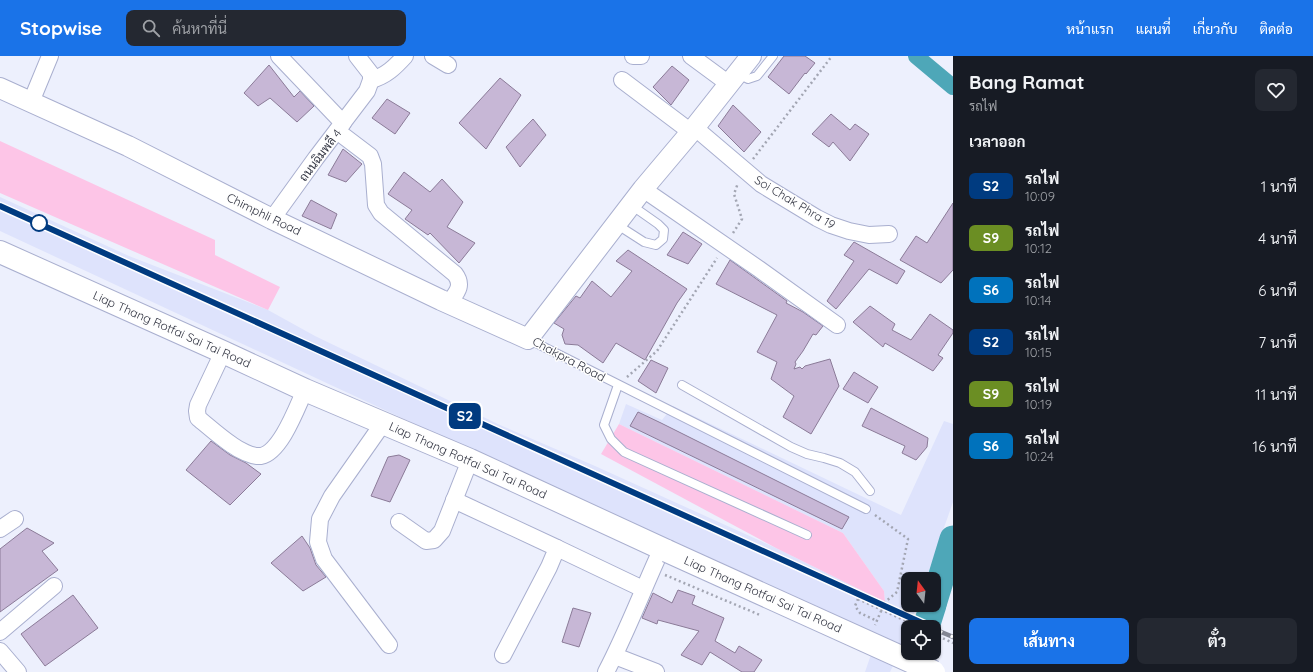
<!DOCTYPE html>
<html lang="th">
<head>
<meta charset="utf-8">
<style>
  body { margin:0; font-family:Quicksand,Sarabun,sans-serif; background:#242831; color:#f1f3f6; height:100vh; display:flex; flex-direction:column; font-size:15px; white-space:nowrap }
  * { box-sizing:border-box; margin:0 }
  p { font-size:13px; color:#9ea1a6 }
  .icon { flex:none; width:22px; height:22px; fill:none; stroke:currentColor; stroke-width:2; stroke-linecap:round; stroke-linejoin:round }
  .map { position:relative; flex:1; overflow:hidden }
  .drawer { display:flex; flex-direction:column; background:#171b24; width:360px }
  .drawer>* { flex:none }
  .badge { padding:0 8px; border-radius:6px; font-size:14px; line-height:26px }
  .needle { width:26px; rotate:345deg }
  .fabs { position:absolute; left:901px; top:516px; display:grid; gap:8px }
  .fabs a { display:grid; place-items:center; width:40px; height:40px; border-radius:8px; background:#171b24; box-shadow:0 1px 3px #0004; font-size:20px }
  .map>.badge { position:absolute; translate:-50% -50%; box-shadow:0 0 0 2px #fff }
  h2 { padding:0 16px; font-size:15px; line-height:36px }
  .round { display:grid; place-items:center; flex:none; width:42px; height:42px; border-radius:8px; background:#242831 }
  .head { display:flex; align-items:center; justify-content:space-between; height:68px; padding:0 16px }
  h1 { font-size:19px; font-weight:700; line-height:30px }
  .button { display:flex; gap:8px; margin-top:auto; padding:8px 16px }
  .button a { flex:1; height:46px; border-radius:8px; background:#1a73e8; color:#fff; font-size:16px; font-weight:700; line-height:46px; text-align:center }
  .button a+a { background:#242831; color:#f1f3f6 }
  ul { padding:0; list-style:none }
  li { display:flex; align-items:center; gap:12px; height:52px; padding:0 16px }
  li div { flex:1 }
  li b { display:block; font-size:15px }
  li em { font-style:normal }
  li .badge { min-width:44px; font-weight:700; text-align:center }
  header { display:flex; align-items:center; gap:24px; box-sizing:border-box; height:56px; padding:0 20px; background:#1a73e8; color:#fff }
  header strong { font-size:19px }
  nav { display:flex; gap:22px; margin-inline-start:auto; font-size:14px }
  .search { width:280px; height:36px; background:#242831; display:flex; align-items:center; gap:10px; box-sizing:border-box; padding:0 14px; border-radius:8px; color:#9ea1a6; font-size:15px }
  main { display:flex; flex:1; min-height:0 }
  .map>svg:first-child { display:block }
  .built { fill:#dee3fc }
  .green { fill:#fdc5e7 }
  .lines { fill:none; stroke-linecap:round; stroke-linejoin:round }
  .canal { stroke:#4ea7b8; stroke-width:16 }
  .river { stroke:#4ea7b8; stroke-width:27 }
  .building { fill:#c7b7d6; stroke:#8b7b98 }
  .service-casing { stroke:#a9afcf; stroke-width:10 }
  .minor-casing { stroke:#a9afcf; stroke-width:18 }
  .tertiary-casing { stroke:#a9afcf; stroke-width:22 }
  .secondary-casing { stroke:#a9afcf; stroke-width:24 }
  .path { stroke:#a3a6b3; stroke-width:2.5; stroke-dasharray:2 3; stroke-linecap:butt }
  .service { stroke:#fff; stroke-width:8 }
  .minor { stroke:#fff; stroke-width:16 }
  .tertiary { stroke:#fff; stroke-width:20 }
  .secondary { stroke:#fff; stroke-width:22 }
  .rail-casing { stroke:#838693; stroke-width:4.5 }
  .rail { stroke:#fefefe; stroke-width:3; stroke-dasharray:9; stroke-linecap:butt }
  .secondary-bridge-casing { stroke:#a9afcf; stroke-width:24; stroke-linecap:butt }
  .path-bridge { stroke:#a3a6b3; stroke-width:2.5; stroke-dasharray:2 3; stroke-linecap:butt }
  .secondary-bridge { stroke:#fff; stroke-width:22 }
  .line-casing { stroke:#fff; stroke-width:9 }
  .line { stroke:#003b80; stroke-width:6 }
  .stop-dot { fill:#fff; stroke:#003b80; stroke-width:2 }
  .labels { text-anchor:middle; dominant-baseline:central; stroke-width:3; stroke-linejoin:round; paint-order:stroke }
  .street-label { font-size:12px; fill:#303340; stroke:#fefefe }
</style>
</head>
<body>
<header>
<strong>Stopwise</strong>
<div class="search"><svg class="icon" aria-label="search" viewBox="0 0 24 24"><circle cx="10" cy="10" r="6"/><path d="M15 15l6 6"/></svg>ค้นหาที่นี่</div>
<nav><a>หน้าแรก</a><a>แผนที่</a><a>เกี่ยวกับ</a><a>ติดต่อ</a></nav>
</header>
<main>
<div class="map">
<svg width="953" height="616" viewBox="0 0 953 616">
  <rect width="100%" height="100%" fill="#edf0fd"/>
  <path class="built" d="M0 141 129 200 268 254 315 280 500 369 595 410 776 492 885 546 884 535 843 477 619 368 626 348 662 364 673 350 901 459 944 365 953 368V446L926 523H908V549H917L901 593 890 616H865L877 581 578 444 0 175Z"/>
  <g class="green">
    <path d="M0 85 215 184V199L280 231 268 254 0 137Z"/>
    <path d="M619 368 843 477 884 535 885 546 776 492 601 398Z"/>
  </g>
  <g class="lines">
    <path class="canal" d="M916 0 953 31"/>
    <g class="river">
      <path d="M934 545 953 483"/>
      <path d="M926 571 933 549"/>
    </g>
  </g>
  <g class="building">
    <path d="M784 0H805L815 7 806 18 805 17 789 38 768 21Z"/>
    <path d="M269 9 294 41 300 35 314 50 297 66 270 42 258 50 244 37Z"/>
    <path d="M672 10 689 24 671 49 653 31Z"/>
    <path d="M500 22 521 39 486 93 459 67Z"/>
    <path d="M387 43 410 57 395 78 372 62Z"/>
    <path d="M733 49 761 76 744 96 718 70Z"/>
    <path d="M831 58 850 74 855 68 869 78 850 105 833 86 829 91 812 78Z"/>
    <path d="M533 63 546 79 520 111 506 91Z"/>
    <path d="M343 93 362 108 346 126 328 119Z"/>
    <path d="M404 116 430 136 442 123 463 146 447 171 475 187 459 207 430 177 428 179 405 163 412 154 388 138Z"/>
    <path d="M311 144 337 158 331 173 302 160Z"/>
    <path d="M953 147V214L941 227 900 204 916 180 927 187Z"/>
    <path d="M683 176 702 188 688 208 667 199Z"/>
    <path d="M854 186 905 215 897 228 869 213 836 253 827 245 854 205 844 199Z"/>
    <path d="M628 194 687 233 677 247 645 304 616 287 603 307 578 289 565 288 562 279 564 273 554 267 576 240 580 242 592 225 611 241 632 215 616 205Z"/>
    <path d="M730 204 787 245 786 247 803 256 823 270 816 279 813 278 803 295 795 306 796 308 794 313 800 311 802 313 805 310 830 303 839 330 811 378 783 361 794 340 771 323 777 306 757 296 777 259 716 228Z"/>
    <path d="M870 250 895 268 892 274 911 284 930 258 953 274V277L938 299 943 302 933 315 885 287 883 291 853 266Z"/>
    <path d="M651 304 668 312 656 337 638 325Z"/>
    <path d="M854 316 878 331 868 347 843 333Z"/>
    <path d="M871 352 928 382 927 391 916 404 902 397 905 390 862 370Z"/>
    <path d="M638 356 661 367 849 461 842 473 630 370Z"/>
    <path d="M211 385 230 399 246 407 261 418 230 449 186 414Z"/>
    <path d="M399 399 410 404 390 446 371 440 388 401Z"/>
    <path d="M27 472 54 487 42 495 58 514 0 556V493Z"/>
    <path d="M302 480 310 492 316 509 326 521 303 535 271 507Z"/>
    <path d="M678 534 695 540 692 548 724 562 715 585 735 597 739 590 762 604 754 616H742L710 596 702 609 681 599 699 575 658 564 657 568 642 562 653 537 672 547Z"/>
    <path d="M73 539 98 572 45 610 21 578Z"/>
    <path d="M573 552 591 557 579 591 562 586Z"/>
  </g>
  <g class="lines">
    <defs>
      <g id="service">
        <path d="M738 18 748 23 757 20 773 0"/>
        <path d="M616 168 644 186 656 189 663 183 664 174 658 168 631 149"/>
        <path d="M528 283 866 453"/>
        <path d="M618 329 604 369 611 383 624 396 807 479"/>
        <path d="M682 329 791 391 807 398 824 402 840 407 855 416 870 435"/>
      </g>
      <g id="minor">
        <path d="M279 0 343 67"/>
        <path d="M433 0 448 9"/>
        <path d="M633 0H641"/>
        <path d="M691 0 729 28"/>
        <path d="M371 24C386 20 395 11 405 0"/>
        <path d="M622 24 691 76"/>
        <path d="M31 46 50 0"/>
        <path d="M694 71 761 128 817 162 831 169 849 175 869 179 889 178"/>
        <path d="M337 75 370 100 373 108 376 149 381 157 455 218C464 230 456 237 449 247"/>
        <path d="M643 133 759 213 837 269"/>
        <path d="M272 163 316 102 367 35 371 24V18L357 0"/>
        <path d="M223 296 198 349 197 355 198 362C209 371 220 381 232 389 239 394 252 401 261 400 281 396 297 351 305 334"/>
        <path d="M382 366 379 373 332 440 320 463 318 486 324 503 389 589"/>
        <path d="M454 444 557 492 549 511 503 599"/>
        <path d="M399 466 426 485 434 484 442 475 470 404"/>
        <path d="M0 473 15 463"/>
        <path d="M557 492 643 533"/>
        <path d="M0 576 54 530"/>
        <path d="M0 595 18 616"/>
        <path d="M615 600 656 616"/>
        <path d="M606 616C627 576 643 533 662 492"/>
      </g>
      <path id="tertiary" d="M0 32 128 90 272 163 441 244 528 283 643 133 691 76 751 0"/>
      <path id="secondary" d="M0 196 223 296 305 334 470 404 667 495"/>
    </defs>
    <use href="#service" class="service-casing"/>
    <use href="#minor" class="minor-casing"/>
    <use href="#tertiary" class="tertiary-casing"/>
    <use href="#secondary" class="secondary-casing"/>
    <g class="path">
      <path d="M753 103 832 0"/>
      <path d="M733 177 742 163 734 138 738 127"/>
      <path d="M627 321 657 295 717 202"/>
      <path d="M875 459 908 483 897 536 885 546 875 569"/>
      <path d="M665 519 760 559"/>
      <path d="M858 543 855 550 860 557 877 565"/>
      <path d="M934 578 953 587"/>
    </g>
    <use href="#service" class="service"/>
    <use href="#minor" class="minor"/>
    <use href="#tertiary" class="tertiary"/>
    <use href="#secondary" class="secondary"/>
    <defs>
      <g id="rail">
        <path d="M0 150 931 571"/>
        <path d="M934 573 953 581"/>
      </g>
    </defs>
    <use href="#rail" class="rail-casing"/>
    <use href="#rail" class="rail"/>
    <defs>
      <path id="secondary-bridge" d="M667 495 934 616"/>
    </defs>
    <use href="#secondary-bridge" class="secondary-bridge-casing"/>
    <path class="path-bridge" d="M858 543 919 571"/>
    <use href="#secondary-bridge" class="secondary-bridge"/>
  </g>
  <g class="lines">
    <defs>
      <path id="line" d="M0 150 931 571"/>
    </defs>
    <use href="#line" class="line-casing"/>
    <use href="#line" class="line"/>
  </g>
  <circle class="stop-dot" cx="39" cy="167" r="8"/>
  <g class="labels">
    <g class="street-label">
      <text transform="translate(320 99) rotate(-53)">ถนนฉิมพลี 4</text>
      <text transform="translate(795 146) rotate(31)">Soi Chak Phra 19</text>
      <text transform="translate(264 158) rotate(26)">Chimphli Road</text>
      <text transform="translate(172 273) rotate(24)">Liap Thang Rotfai Sai Tai Road</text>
      <text transform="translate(569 303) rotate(28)">Chakpra Road</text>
      <text transform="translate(468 404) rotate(24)">Liap Thang Rotfai Sai Tai Road</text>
      <text transform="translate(763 538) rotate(24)">Liap Thang Rotfai Sai Tai Road</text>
    </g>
  </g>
</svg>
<div class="fabs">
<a><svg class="needle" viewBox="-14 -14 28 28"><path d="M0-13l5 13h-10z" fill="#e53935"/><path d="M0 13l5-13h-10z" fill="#9ea1a6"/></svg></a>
<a><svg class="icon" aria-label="locate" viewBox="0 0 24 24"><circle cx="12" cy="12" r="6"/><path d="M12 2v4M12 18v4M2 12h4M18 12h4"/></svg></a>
</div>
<b class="badge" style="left:465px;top:360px;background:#003b80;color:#fff">S2</b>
</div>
<section class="drawer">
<div class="head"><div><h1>Bang Ramat</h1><p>รถไฟ</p></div><a class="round"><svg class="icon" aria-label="heart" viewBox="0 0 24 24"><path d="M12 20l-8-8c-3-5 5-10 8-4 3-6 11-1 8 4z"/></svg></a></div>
<h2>เวลาออก</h2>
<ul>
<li><span class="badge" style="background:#003b80;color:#fff">S2</span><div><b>รถไฟ</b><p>10:09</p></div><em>1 นาที</em></li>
<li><span class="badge" style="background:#6b8e23;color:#fff">S9</span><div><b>รถไฟ</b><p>10:12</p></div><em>4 นาที</em></li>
<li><span class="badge" style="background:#0072bc;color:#fff">S6</span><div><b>รถไฟ</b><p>10:14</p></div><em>6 นาที</em></li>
<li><span class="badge" style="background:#003b80;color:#fff">S2</span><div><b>รถไฟ</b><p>10:15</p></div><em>7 นาที</em></li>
<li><span class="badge" style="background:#6b8e23;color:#fff">S9</span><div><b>รถไฟ</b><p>10:19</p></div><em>11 นาที</em></li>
<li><span class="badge" style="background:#0072bc;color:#fff">S6</span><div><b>รถไฟ</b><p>10:24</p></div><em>16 นาที</em></li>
</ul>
<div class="button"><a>เส้นทาง</a><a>ตั๋ว</a></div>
</section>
</main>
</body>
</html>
